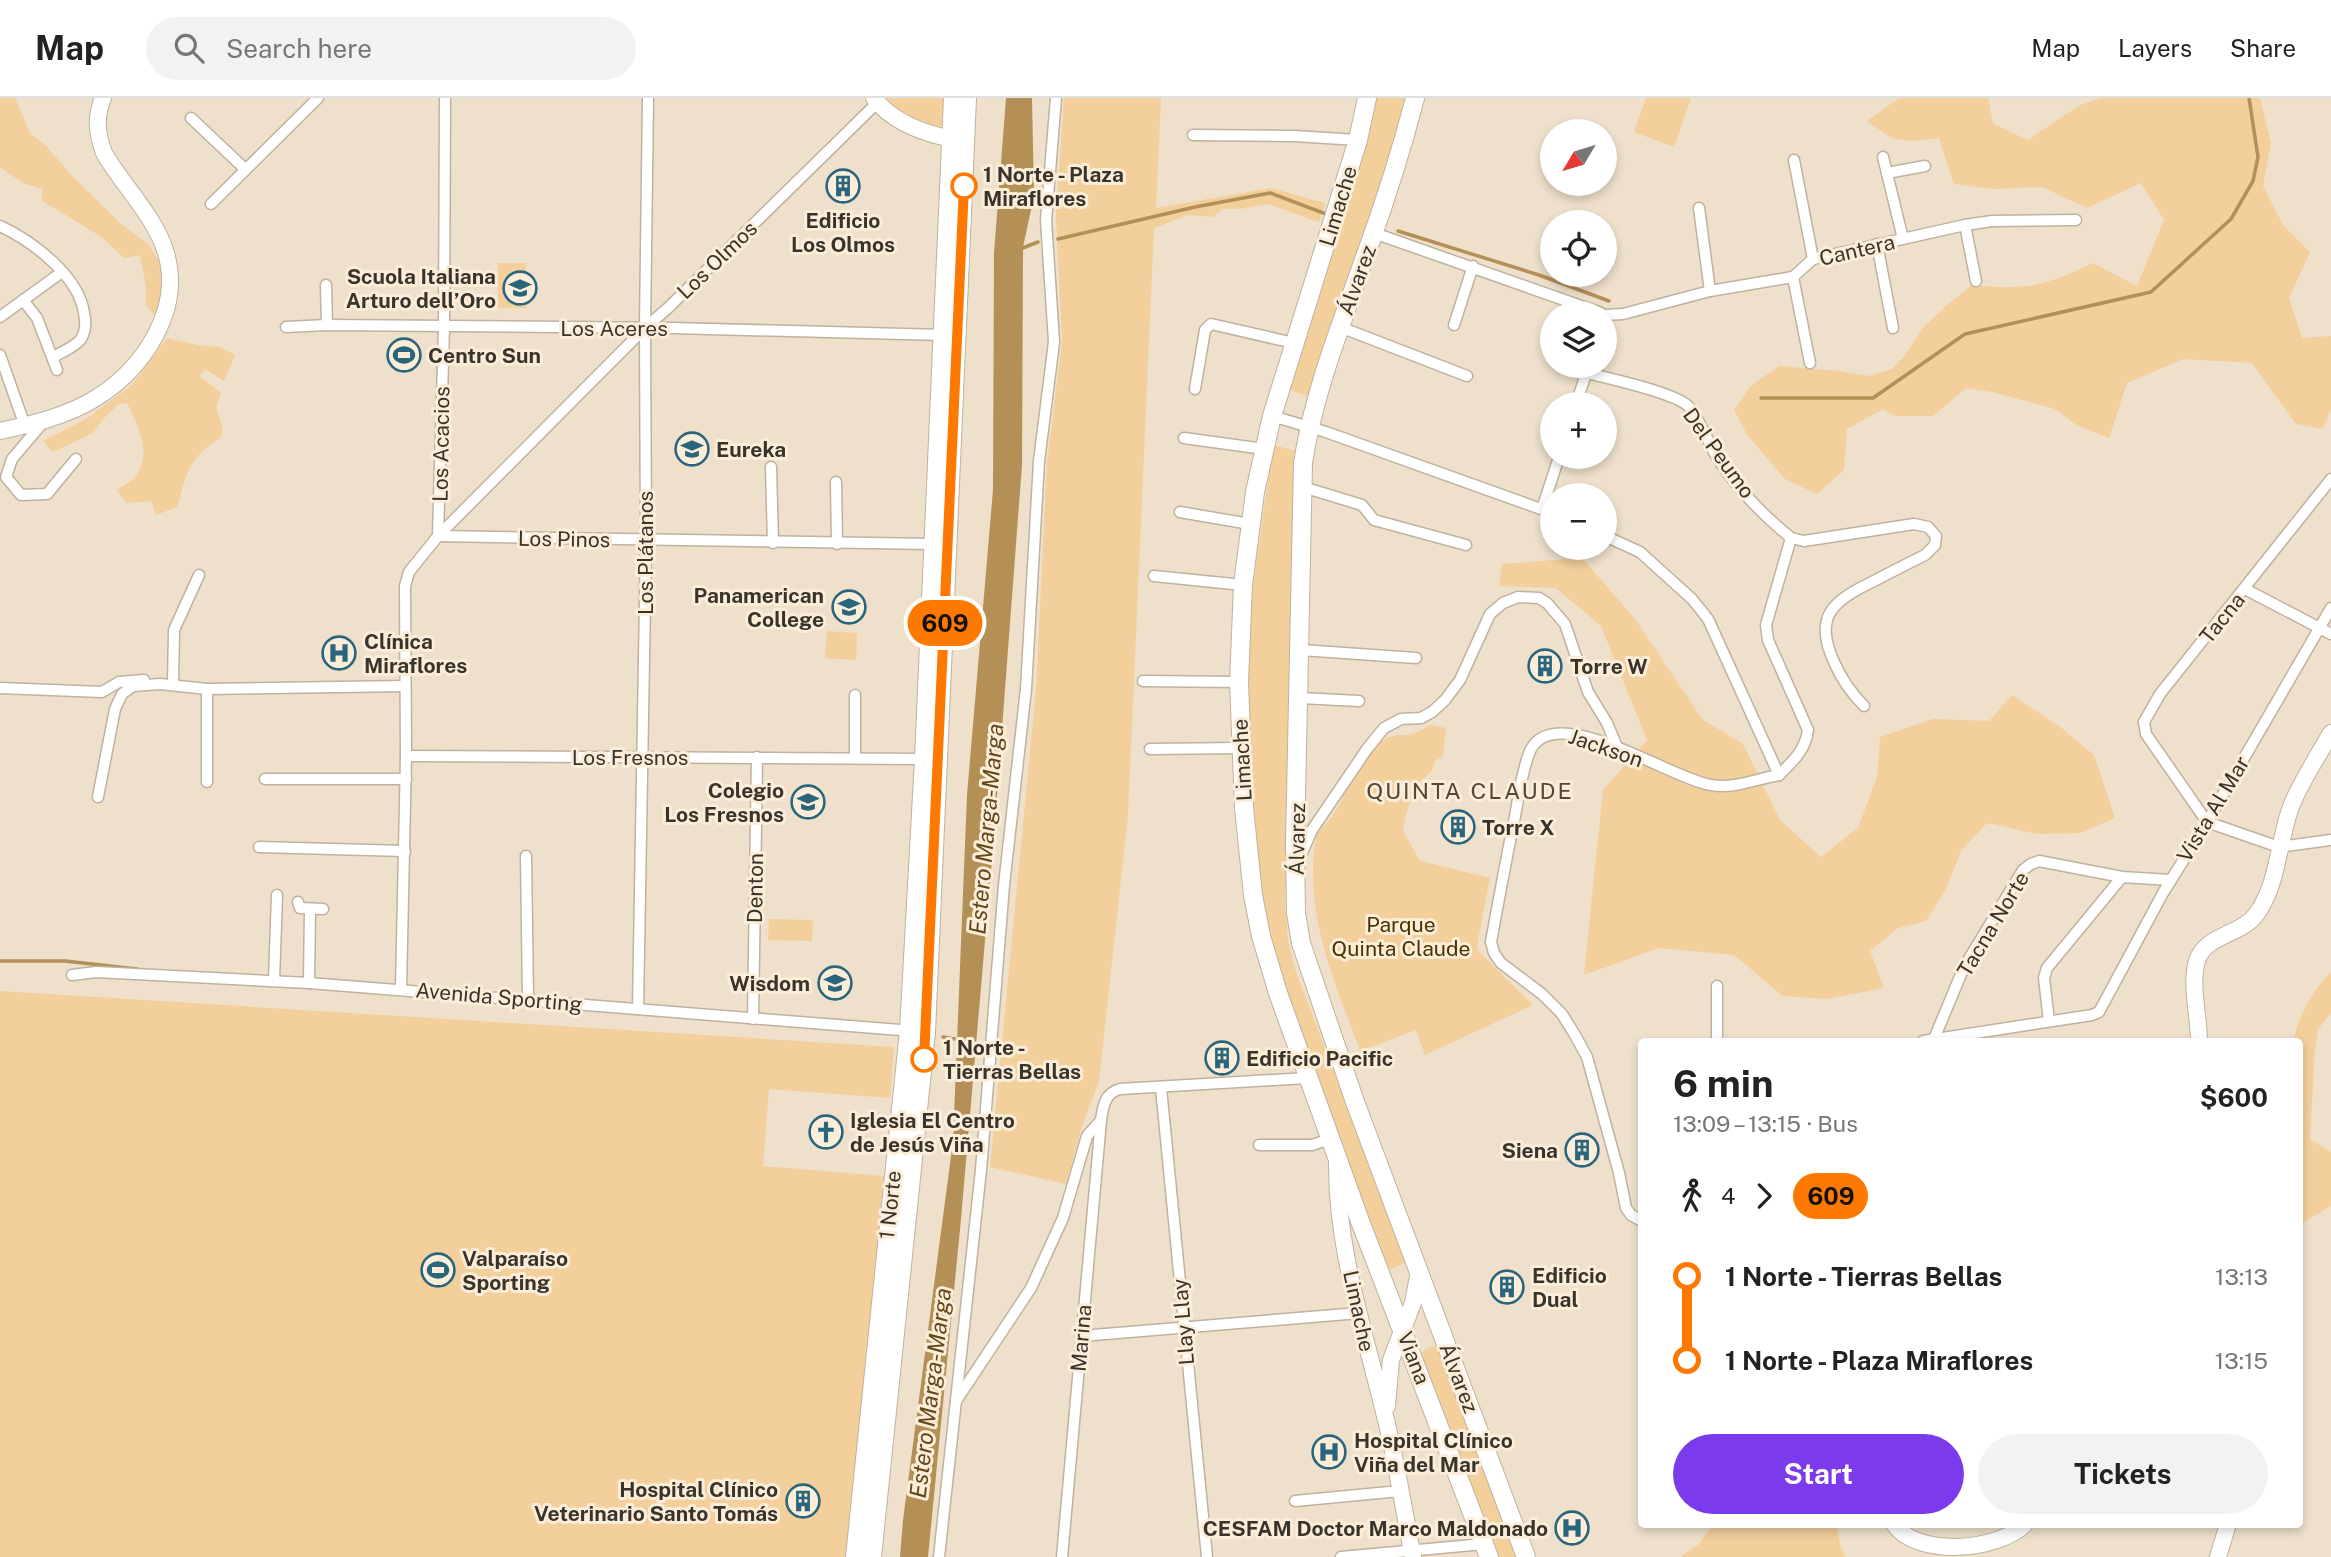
<!DOCTYPE html>
<html lang="en">
<head>
<meta charset="utf-8">
<style>
  body { margin:0; font-family:"Public Sans",sans-serif; background:#f2f2f2; color:#222; height:100vh; display:flex; flex-direction:column; font-size:26px; white-space:nowrap }
  * { box-sizing:border-box; margin:0 }
  p { font-size:23px; color:#767676 }
  .icon { flex:none; width:38px; height:38px; fill:none; stroke:currentColor; stroke-width:2; stroke-linecap:round; stroke-linejoin:round }
  .map { position:relative; flex:1; overflow:hidden }
  .details { position:absolute; left:1638px; top:940px; width:665px; height:490px; display:flex; flex-direction:column; background:#fff; border-radius:7px; box-shadow:0 4px 10px #0003 }
  .details>* { flex:none }
  .badge { padding:0 14px; border-radius:23px; font-size:24px; line-height:46px }
  .needle { width:46px; rotate:232deg }
  .buttons { position:absolute; left:1540px; top:21px; display:grid; gap:14px }
  .buttons a { display:grid; place-items:center; width:77px; height:77px; border-radius:50%; background:#fff; box-shadow:0 4px 10px #0003; font-size:35px }
  .map>.badge { position:absolute; translate:-50% -50%; box-shadow:0 0 0 4px #fff }
  .legs { display:flex; align-items:center; gap:10px; height:77px; padding:0 35px; font-size:23px }
  .legs p { margin-inline-start:auto }
  .headline { display:flex; align-items:center; justify-content:space-between; height:119px; padding:0 35px }
  h1 { font-size:38px; font-weight:700; line-height:52px }
  .action { display:flex; gap:14px; margin-top:auto; padding:14px 35px }
  .action a { flex:1; height:80px; border-radius:42px; background:#7c3aed; color:#fff; font-size:28px; font-weight:700; line-height:80px; text-align:center }
  .action a+a { background:#f2f2f2; color:#222 }
  ul { padding:0 35px; list-style:none }
  li { display:flex; align-items:center; gap:24px; height:84px; font-size:26px }
  li i { display:grid; place-items:center; width:10px; height:100%; margin:0 9px; background:currentColor }
  li i::after { content:''; width:18px; height:18px; margin:-9px; border:5px solid; border-radius:50%; background:#fff }
  li p { margin-inline-start:auto }
  li:first-child i { background:linear-gradient(#0000 50%,currentColor 0) }
  li:last-child i { background:linear-gradient(currentColor 50%,#0000 0) }
  header { display:flex; align-items:center; gap:42px; box-sizing:border-box; height:98px; padding:0 35px; background:#fff; border-bottom:2px solid #e0e0e0 }
  header strong { font-size:33px }
  nav { display:flex; gap:38px; margin-inline-start:auto; font-size:24px }
  .search { width:490px; height:63px; background:#f2f2f2; display:flex; align-items:center; gap:18px; box-sizing:border-box; padding:0 24px; border-radius:38px; color:#767676; font-size:26px }
  .map>svg:first-child { display:block }
  .green { fill:#f2cf9b }
  .water { fill:#b49056 }
  .lines { fill:none; stroke-linecap:round; stroke-linejoin:round }
  .stream { stroke:#b49056; stroke-width:3.5 }
  .street-casing { stroke:#bfb29e; stroke-width:13 }
  .secondary-casing { stroke:#bfb29e; stroke-width:18 }
  .primary-casing { stroke:#bfb29e; stroke-width:20 }
  .street { stroke:#fff; stroke-width:10 }
  .secondary { stroke:#fff; stroke-width:16 }
  .primary { stroke:#fff; stroke-width:18 }
  .line-1-casing { stroke:#fff; stroke-width:16 }
  .line-1 { stroke:#ff7800; stroke-width:10 }
  .stop-1-dot { fill:#fff; stroke:#ff7800; stroke-width:3.5 }
  .labels { text-anchor:middle; dominant-baseline:central; stroke-width:6; stroke-linejoin:round; paint-order:stroke }
  .stop-label { font-size:21px; font-weight:bold; fill:#39342b; stroke:#fcedd8; text-anchor:start }
  .street-label { font-size:21px; fill:#39342b; stroke:#fcedd8 }
  .poi-label { font-size:21px; font-weight:bold; fill:#39342b; stroke:#fcedd8; text-anchor:start }
  .park-label { font-size:21px; fill:#4b3200; stroke:#fcedd8 }
  .neighbourhood-label { font-size:23px; letter-spacing:2px; fill:#534836; stroke:#fcedd8 }
  .water-label { font-size:23px; font-style:italic; fill:#62471b; stroke:#fcedd8 }
</style>
</head>
<body>
<header>
<strong>Map</strong>
<div class="search"><svg class="icon" aria-label="search" viewBox="0 0 24 24"><circle cx="10" cy="10" r="6"/><path d="M15 15l6 6"/></svg>Search here</div>
<nav><a>Map</a><a>Layers</a><a>Share</a></nav>
</header>
<div class="map">
<svg width="2331" height="1459" viewBox="0 0 2331 1459">
  <rect width="100%" height="100%" fill="#eee0cb"/>
  <g class="green">
    <path d="M0 0H15L30 35 46 48 73 79 121 126 148 146 162 168 163 194 155 218 146 207V189L140 157 124 160 103 140 41 102 43 91 23 85 0 69Z"/>
    <path d="M886 0H946L945 30C924 26 901 16 886 0Z"/>
    <path d="M1064 0H1161L1156 110 1271 90 1325 105 1319 124 1268 106 1240 111H1222L1213 119 1188 117 1154 130 1128 717 1099 983 1082 1028 1066 1086 990 1069 1036 592 1047 365 1062 244 1056 119Z"/>
    <path d="M1376 0H1406L1369 129 1310 299 1287 291 1343 119Z"/>
    <path d="M1646 0H1691L1674 49 1634 34Z"/>
    <path d="M1899 0H1988L1993 26 2028 42 2080 7 2101 0H2260L2271 45 2263 88 2283 127 2310 154 2289 200 2302 240 2331 238V311L2323 331 2296 326 2252 265 2183 261 2127 285 2109 340 2078 328 2055 311 1992 294 1966 290 1933 318H1895L1883 311 1847 331 1844 372 1817 396 1785 381 1748 338 1734 312 1750 289 1779 268 1840 273 1869 278 1892 271 1906 256 1922 231 1946 208 1972 187C2027 192 2043 189 2093 165L2137 188 2164 122 2141 85 2087 110 2042 89 1994 91 1954 86 1939 40 1911 43 1891 40 1867 23Z"/>
    <rect x="498" y="165" width="28" height="45"/>
    <path d="M167 240 197 247 220 249 235 257 224 283 205 271 199 278 221 295 216 310C230 347 219 335 198 358 186 371 182 393 177 409L156 417 151 403 126 405 117 392C122 388 131 384 135 379 153 356 138 327 127 305L119 306 104 320 93 335 53 354 43 343 86 321 132 287Z"/>
    <path d="M1273 347 1297 353 1295 543 1285 804 1288 843 1295 871 1406 1164 1386 1174 1271 855 1260 801 1251 711 1242 566Z"/>
    <path d="M1582 460 1635 521 1703 622 1743 646 1780 722 1821 759 1858 730 1877 679 1880 639 1933 621 1989 623 2012 597 2059 628 2094 657 2115 720 2080 735 2038 736 1987 725 1961 753 1945 793 1926 823 1898 830 1870 853 1884 890 1826 901 1783 898 1734 857 1659 850 1584 877 1603 692 1647 642 1601 528 1556 490 1499 488 1502 466Z"/>
    <path d="M827 533 857 535 856 562 825 560Z"/>
    <path d="M1430 627 1446 630 1443 658 1435 663 1432 673 1415 688 1405 720 1403 733 1420 763 1490 780 1477 847 1479 854 1533 907 1425 957 1416 932 1360 953C1335 884 1301 810 1317 735 1346 711 1350 668 1379 645 1390 636 1398 638 1411 636 1418 635 1424 630 1430 627Z"/>
    <path d="M769 821 813 822 812 843 768 842Z"/>
    <path d="M2331 874V915L2318 931 2315 952 2310 1041 2331 1054V1108L2300 1126V943H2294C2298 917 2313 893 2331 874Z"/>
    <path d="M0 893 894 949 890 1000 769 991 763 1068 884 1078 849 1459H0Z"/>
    <path d="M1438 1247 1518 1459H1495L1419 1257 1428 1250Z"/>
    <path d="M1713 1426H1836L1841 1450 1846 1459H1682V1457L1698 1447Z"/>
  </g>
  <path class="water" d="M1006 0H1032L1034 98 1023 149 1022 367 993 750 961 1121 928 1459H900L903 1422 953 1043 967 697 993 392 994 155Z"/>
  <g class="lines">
    <g class="stream">
      <path d="M1398 133 1539 177 1609 203"/>
      <path d="M1058 141 1195 109 1270 95 1326 116"/>
      <path d="M1020 151 1038 144"/>
      <path d="M1761 300H1873L1965 236 2151 194 2231 121 2253 83 2258 59 2249 0"/>
      <path d="M0 863H65L137 871"/>
      <path d="M943 939 961 942"/>
    </g>
    <defs>
      <g id="street">
        <path d="M191 20 245 71"/>
        <path d="M1193 37 1294 38 1358 42"/>
        <path d="M1883 59 1903 141"/>
        <path d="M1794 62 1813 161"/>
        <path d="M1887 75 1925 68"/>
        <path d="M211 106 318 0"/>
        <path d="M1699 110 1710 193"/>
        <path d="M1965 127 1976 183"/>
        <path d="M0 128C32 143 79 178 84 215 86 224 86 233 81 241 75 249 62 254 53 259"/>
        <path d="M1374 135 1601 215"/>
        <path d="M1877 146 1893 230"/>
        <path d="M1793 179 1810 265"/>
        <path d="M326 187 327 227"/>
        <path d="M23 202 37 220 57 272"/>
        <path d="M1605 217 1623 216 1710 193 1793 179 1813 161 1965 127 1992 123 2076 122"/>
        <path d="M0 219 62 174"/>
        <path d="M1454 227 1473 168"/>
        <path d="M286 229 327 227 672 230 943 237"/>
        <path d="M1340 229 1467 278"/>
        <path d="M0 257 25 328"/>
        <path d="M1587 275C1607 280 1677 295 1689 309 1701 323 1708 345 1718 361 1737 390 1764 418 1791 440L1766 527 1768 542 1808 632C1805 653 1793 663 1779 677"/>
        <path d="M1195 291 1205 232 1211 226 1294 245"/>
        <path d="M1576 306 1588 270"/>
        <path d="M1272 318 1326 334 1552 415"/>
        <path d="M46 321 12 361 6 379 21 397 47 396 76 361"/>
        <path d="M1184 340 1264 351"/>
        <path d="M771 369 773 445"/>
        <path d="M2331 381 2160 596 2144 624 2146 636 2207 724 2279 749 2331 742"/>
        <path d="M836 384 837 446"/>
        <path d="M1303 389 1362 407 1374 422 1466 447"/>
        <path d="M1542 411 1559 359"/>
        <path d="M1180 414 1250 426"/>
        <path d="M438 438 932 446"/>
        <path d="M438 438 444 229 445 0"/>
        <path d="M1605 438 1640 454 1692 501 1708 521 1779 677"/>
        <path d="M1791 440 1804 443 1914 426 1928 429 1936 438 1935 447 1925 457C1907 466 1889 475 1872 484 1833 503 1813 518 1834 564 1842 582 1850 594 1864 608"/>
        <path d="M1154 478 1243 487"/>
        <path d="M2245 491 2331 536"/>
        <path d="M1301 552 1416 560"/>
        <path d="M1143 583 1239 584"/>
        <path d="M173 586 174 532 199 477"/>
        <path d="M0 590 102 594 119 584 144 582"/>
        <path d="M207 591V684"/>
        <path d="M1300 600 1359 603"/>
        <path d="M1150 651 1241 650"/>
        <path d="M406 658 924 661"/>
        <path d="M855 659V597"/>
        <path d="M265 681H406"/>
        <path d="M98 699 115 611 122 596 133 588 160 586 207 591 405 588"/>
        <path d="M259 749 405 753"/>
        <path d="M526 758 528 901"/>
        <path d="M1298 764 1312 732 1367 651 1384 630 1401 621 1421 620 1432 614 1445 602 1460 582 1490 516 1503 505 1518 499 1539 500 1547 505 1565 526 1588 594 1607 625 1617 649"/>
        <path d="M298 804 300 810 323 811"/>
        <path d="M72 877 96 874 309 885 913 933"/>
        <path d="M274 882 277 797"/>
        <path d="M309 885 310 811"/>
        <path d="M1717 888V943"/>
        <path d="M401 891 406 658 405 488 409 474 438 438 645 230 669 209 877 5"/>
        <path d="M638 911 646 443 645 230 648 0"/>
        <path d="M753 921 757 659"/>
        <path d="M2049 923 2044 880 2047 870 2122 779"/>
        <path d="M1934 941 1964 869 2023 772 2031 766 2039 763 2122 779 2171 782"/>
        <path d="M1923 943 2092 917 2099 914 2163 795 2207 724 2331 510"/>
        <path d="M1161 990 1207 1459"/>
        <path d="M1259 1047H1312L1330 1041"/>
        <path d="M1642 1123 1631 1117 1626 1110 1619 1075 1587 959 1575 937 1562 916 1542 896 1501 865 1494 855 1491 844C1499 800 1507 757 1516 713 1519 696 1523 667 1531 651 1557 603 1671 681 1711 687 1735 691 1756 681 1779 677"/>
        <path d="M1081 1238 1359 1215"/>
        <path d="M956 1303 1031 1190 1063 1120 1087 1038 1101 1022"/>
        <path d="M1295 1403 1400 1393"/>
        <path d="M939 1459 981 1072 1004 787 1026 591 1039 363 1054 244 1046 122 1056 0"/>
        <path d="M1062 1459 1101 1022C1103 1008 1105 995 1120 991L1307 980"/>
        <path d="M1341 1459 1484 1446"/>
      </g>
      <g id="secondary">
        <path d="M874 0C892 24 923 35 951 41"/>
        <path d="M0 333C33 326 67 318 96 300 143 271 183 212 166 155 155 118 123 88 104 55 97 36 95 19 103 0"/>
        <path d="M2199 943C2199 918 2190 887 2197 863 2205 837 2240 837 2255 818 2279 787 2278 741 2292 706 2302 682 2318 658 2331 635"/>
        <path d="M1337 1064C1336 1151 1366 1238 1386 1322 1397 1367 1404 1413 1413 1459"/>
        <path d="M1387 1308 1391 1262 1413 1205 1419 1173"/>
        <path d="M1894 1426C1916 1459 1997 1454 2025 1426"/>
        <path d="M2218 1459 2228 1426"/>
      </g>
      <g id="primary">
        <path d="M1367 0 1358 42 1272 318 1255 394 1243 487 1239 584 1244 710 1253 797 1261 838 1278 895 1360 1123 1489 1459"/>
        <path d="M1415 0C1401 54 1384 107 1365 159 1341 227 1314 293 1303 365L1295 745 1296 815 1301 845 1355 1004 1526 1459"/>
        <path d="M855 1459 909 933 924 661 953 0"/>
        <path d="M872 1459 926 934 967 0"/>
      </g>
    </defs>
    <use href="#street" class="street-casing"/>
    <use href="#secondary" class="secondary-casing"/>
    <use href="#primary" class="primary-casing"/>
    <use href="#street" class="street"/>
    <use href="#secondary" class="secondary"/>
    <use href="#primary" class="primary"/>
  </g>
  <g class="lines">
    <defs>
      <path id="line-1" d="M924 961 964 88"/>
    </defs>
    <use href="#line-1" class="line-1-casing"/>
    <use href="#line-1" class="line-1"/>
  </g>
  <defs>
    <symbol id="building-ring" viewBox="-11 -11 22 22"><circle r="9.5" fill="#fcedd8" stroke="#29657d" stroke-width="1.5"/><path d="M-4-6H4V6H1V3H-1V6H-4ZM-2.5-4.3h1.7v1.8h-1.7ZM.8-4.3h1.7v1.8H.8ZM-2.5-1h1.7V.8h-1.7ZM.8-1h1.7V.8H.8Z" fill="#29657d"/></symbol>
    <symbol id="school-ring" viewBox="-11 -11 22 22"><circle r="9.5" fill="#fcedd8" stroke="#29657d" stroke-width="1.5"/><path d="M0-5L7-2L0 1L-7-2ZM-4 1L0 2.5L4 1V4Q0 6-4 4Z" fill="#29657d"/></symbol>
    <symbol id="stadium-ring" viewBox="-11 -11 22 22"><circle r="9.5" fill="#fcedd8" stroke="#29657d" stroke-width="1.5"/><path d="M0-5a6.5 5 0 1 0 0 10a6.5 5 0 1 0 0-10ZM-3.5-1.8h7v3.6h-7Z" fill="#29657d"/></symbol>
    <symbol id="hospital-ring" viewBox="-11 -11 22 22"><circle r="9.5" fill="#fcedd8" stroke="#29657d" stroke-width="1.5"/><path d="M-5-5h3v3.5h4V-5h3V5h-3V1.5h-4V5h-3Z" fill="#29657d"/></symbol>
    <symbol id="church-ring" viewBox="-11 -11 22 22"><circle r="9.5" fill="#fcedd8" stroke="#29657d" stroke-width="1.5"/><path d="M-1.2-6h2.4v3.5h3.3v2.4h-3.3V6h-2.4V-.1h-3.3v-2.4h3.3Z" fill="#29657d"/></symbol>
  </defs>
  <g fill-rule="evenodd">
    <use href="#building-ring" x="824" y="69" width="38" height="38"/>
    <use href="#school-ring" x="501" y="171" width="38" height="38"/>
    <use href="#stadium-ring" x="385" y="238" width="38" height="38"/>
    <use href="#school-ring" x="673" y="332" width="38" height="38"/>
    <use href="#school-ring" x="830" y="490" width="38" height="38"/>
    <use href="#hospital-ring" x="320" y="536" width="38" height="38"/>
    <use href="#building-ring" x="1526" y="549" width="38" height="38"/>
    <use href="#school-ring" x="789" y="685" width="38" height="38"/>
    <use href="#building-ring" x="1439" y="710" width="38" height="38"/>
    <use href="#school-ring" x="816" y="866" width="38" height="38"/>
    <use href="#building-ring" x="1203" y="941" width="38" height="38"/>
    <use href="#church-ring" x="807" y="1015" width="38" height="38"/>
    <use href="#building-ring" x="1563" y="1033" width="38" height="38"/>
    <use href="#stadium-ring" x="419" y="1153" width="38" height="38"/>
    <use href="#building-ring" x="1488" y="1170" width="38" height="38"/>
    <use href="#hospital-ring" x="1310" y="1335" width="38" height="38"/>
    <use href="#building-ring" x="784" y="1384" width="38" height="38"/>
    <use href="#hospital-ring" x="1553" y="1411" width="38" height="38"/>
  </g>
  <g class="stop-1-dot">
    <circle cx="964" cy="88" r="12"/>
    <circle cx="924" cy="961" r="12"/>
  </g>
  <g class="labels">
    <g class="stop-label">
      <text x="983" y="76">1 Norte - Plaza<tspan x="983" dy="24">Miraflores</tspan></text>
      <text x="943" y="949">1 Norte -<tspan x="943" dy="24">Tierras Bellas</tspan></text>
    </g>
    <g class="street-label">
      <text transform="translate(1338 108) rotate(-73)">Limache</text>
      <text transform="translate(1857 152) rotate(-13)">Cantera</text>
      <text transform="translate(717 162) rotate(-44)">Los Olmos</text>
      <text transform="translate(1357 182) rotate(-70)">Álvarez</text>
      <text x="614" y="230">Los Aceres</text>
      <text transform="translate(441 346) rotate(-89)">Los Acacios</text>
      <text transform="translate(1719 355) rotate(54)">Del Peumo</text>
      <text transform="translate(564 441) rotate(1)">Los Pinos</text>
      <text transform="translate(645 455) rotate(-90)">Los Plátanos</text>
      <text transform="translate(2222 520) rotate(-51)">Tacna</text>
      <text transform="translate(1606 650) rotate(19)">Jackson</text>
      <text x="630" y="659">Los Fresnos</text>
      <text transform="translate(1242 662) rotate(-93)">Limache</text>
      <text transform="translate(2213 711) rotate(-59)">Vista Al Mar</text>
      <text transform="translate(1297 741) rotate(-89)">Álvarez</text>
      <text transform="translate(755 790) rotate(-89)">Denton</text>
      <text transform="translate(1993 826) rotate(-59)">Tacna Norte</text>
      <text transform="translate(499 899) rotate(5)">Avenida Sporting</text>
      <text transform="translate(890 1107) rotate(-84)">1 Norte</text>
      <text transform="translate(1359 1213) rotate(78)">Limache</text>
      <text transform="translate(1183 1224) rotate(-95)">Llay Llay</text>
      <text transform="translate(1081 1240) rotate(-85)">Marina</text>
      <text transform="translate(1414 1260) rotate(69)">Viana</text>
      <text transform="translate(1459 1280) rotate(69)">Álvarez</text>
    </g>
    <g class="poi-label">
      <text x="843" y="122" text-anchor="middle">Edificio<tspan x="843" dy="24">Los Olmos</tspan></text>
      <text x="496" y="178" text-anchor="end">Scuola Italiana<tspan x="496" dy="24">Arturo dell’Oro</tspan></text>
      <text x="428" y="257">Centro Sun</text>
      <text x="716" y="351">Eureka</text>
      <text x="824" y="497" text-anchor="end">Panamerican<tspan x="824" dy="24">College</tspan></text>
      <text x="364" y="543">Clínica<tspan x="364" dy="24">Miraflores</tspan></text>
      <text x="1570" y="568">Torre W</text>
      <text x="784" y="692" text-anchor="end">Colegio<tspan x="784" dy="24">Los Fresnos</tspan></text>
      <text x="1482" y="729">Torre X</text>
      <text x="810" y="885" text-anchor="end">Wisdom</text>
      <text x="1246" y="960">Edificio Pacific</text>
      <text x="850" y="1022">Iglesia El Centro<tspan x="850" dy="24">de Jesús Viña</tspan></text>
      <text x="1558" y="1052" text-anchor="end">Siena</text>
      <text x="462" y="1160">Valparaíso<tspan x="462" dy="24">Sporting</tspan></text>
      <text x="1532" y="1177">Edificio<tspan x="1532" dy="24">Dual</tspan></text>
      <text x="1354" y="1342">Hospital Clínico<tspan x="1354" dy="24">Viña del Mar</tspan></text>
      <text x="778" y="1391" text-anchor="end">Hospital Clínico<tspan x="778" dy="24">Veterinario Santo Tomás</tspan></text>
      <text x="1548" y="1430" text-anchor="end">CESFAM Doctor Marco Maldonado</text>
    </g>
    <g class="park-label">
      <text x="1401" y="826">Parque<tspan x="1401" dy="24">Quinta Claude</tspan></text>
    </g>
    <g class="neighbourhood-label">
      <text x="1470" y="692">QUINTA CLAUDE</text>
    </g>
    <g class="water-label">
      <text transform="translate(986 731) rotate(-85)">Estero Marga-Marga</text>
      <text transform="translate(930 1295) rotate(-83)">Estero Marga-Marga</text>
    </g>
  </g>
</svg>
<div class="buttons">
<a><svg class="needle" viewBox="-14 -14 28 28"><path d="M0-13l5 13h-10z" fill="#e53935"/><path d="M0 13l5-13h-10z" fill="#767676"/></svg></a>
<a><svg class="icon" aria-label="locate" viewBox="0 0 24 24"><circle cx="12" cy="12" r="6"/><path d="M12 2v4M12 18v4M2 12h4M18 12h4"/></svg></a>
<a><svg class="icon" aria-label="layers" viewBox="0 0 24 24"><path d="M12 4l9 5-9 5-9-5zM3 14l9 5 9-5"/></svg></a>
<a>+</a>
<a>−</a>
</div>
<b class="badge" style="left:945px;top:525px;background:#ff7800;color:#111">609</b>
<section class="details">
<div class="headline"><div><h1>6 min</h1><p>13:09 – 13:15 · Bus</p></div><b>$600</b></div>
<div class="legs"><svg class="icon" aria-label="walk" viewBox="0 0 24 24"><circle cx="13" cy="4" r="2"/><path d="M13 8l-2 6 4 7M11 14l-3 7M7 12l3-4h3l4 4"/></svg>4<svg class="icon" aria-label="forward" viewBox="0 0 24 24"><path d="M9 5l7 7-7 7"/></svg><b class="badge" style="background:#ff7800;color:#111">609</b></div>
<ul>
<li><i style="color:#ff7800"></i><b>1 Norte - Tierras Bellas</b><p>13:13</p></li>
<li><i style="color:#ff7800"></i><b>1 Norte - Plaza Miraflores</b><p>13:15</p></li>
</ul>
<div class="action"><a>Start</a><a>Tickets</a></div>
</section>
</div>
</body>
</html>
